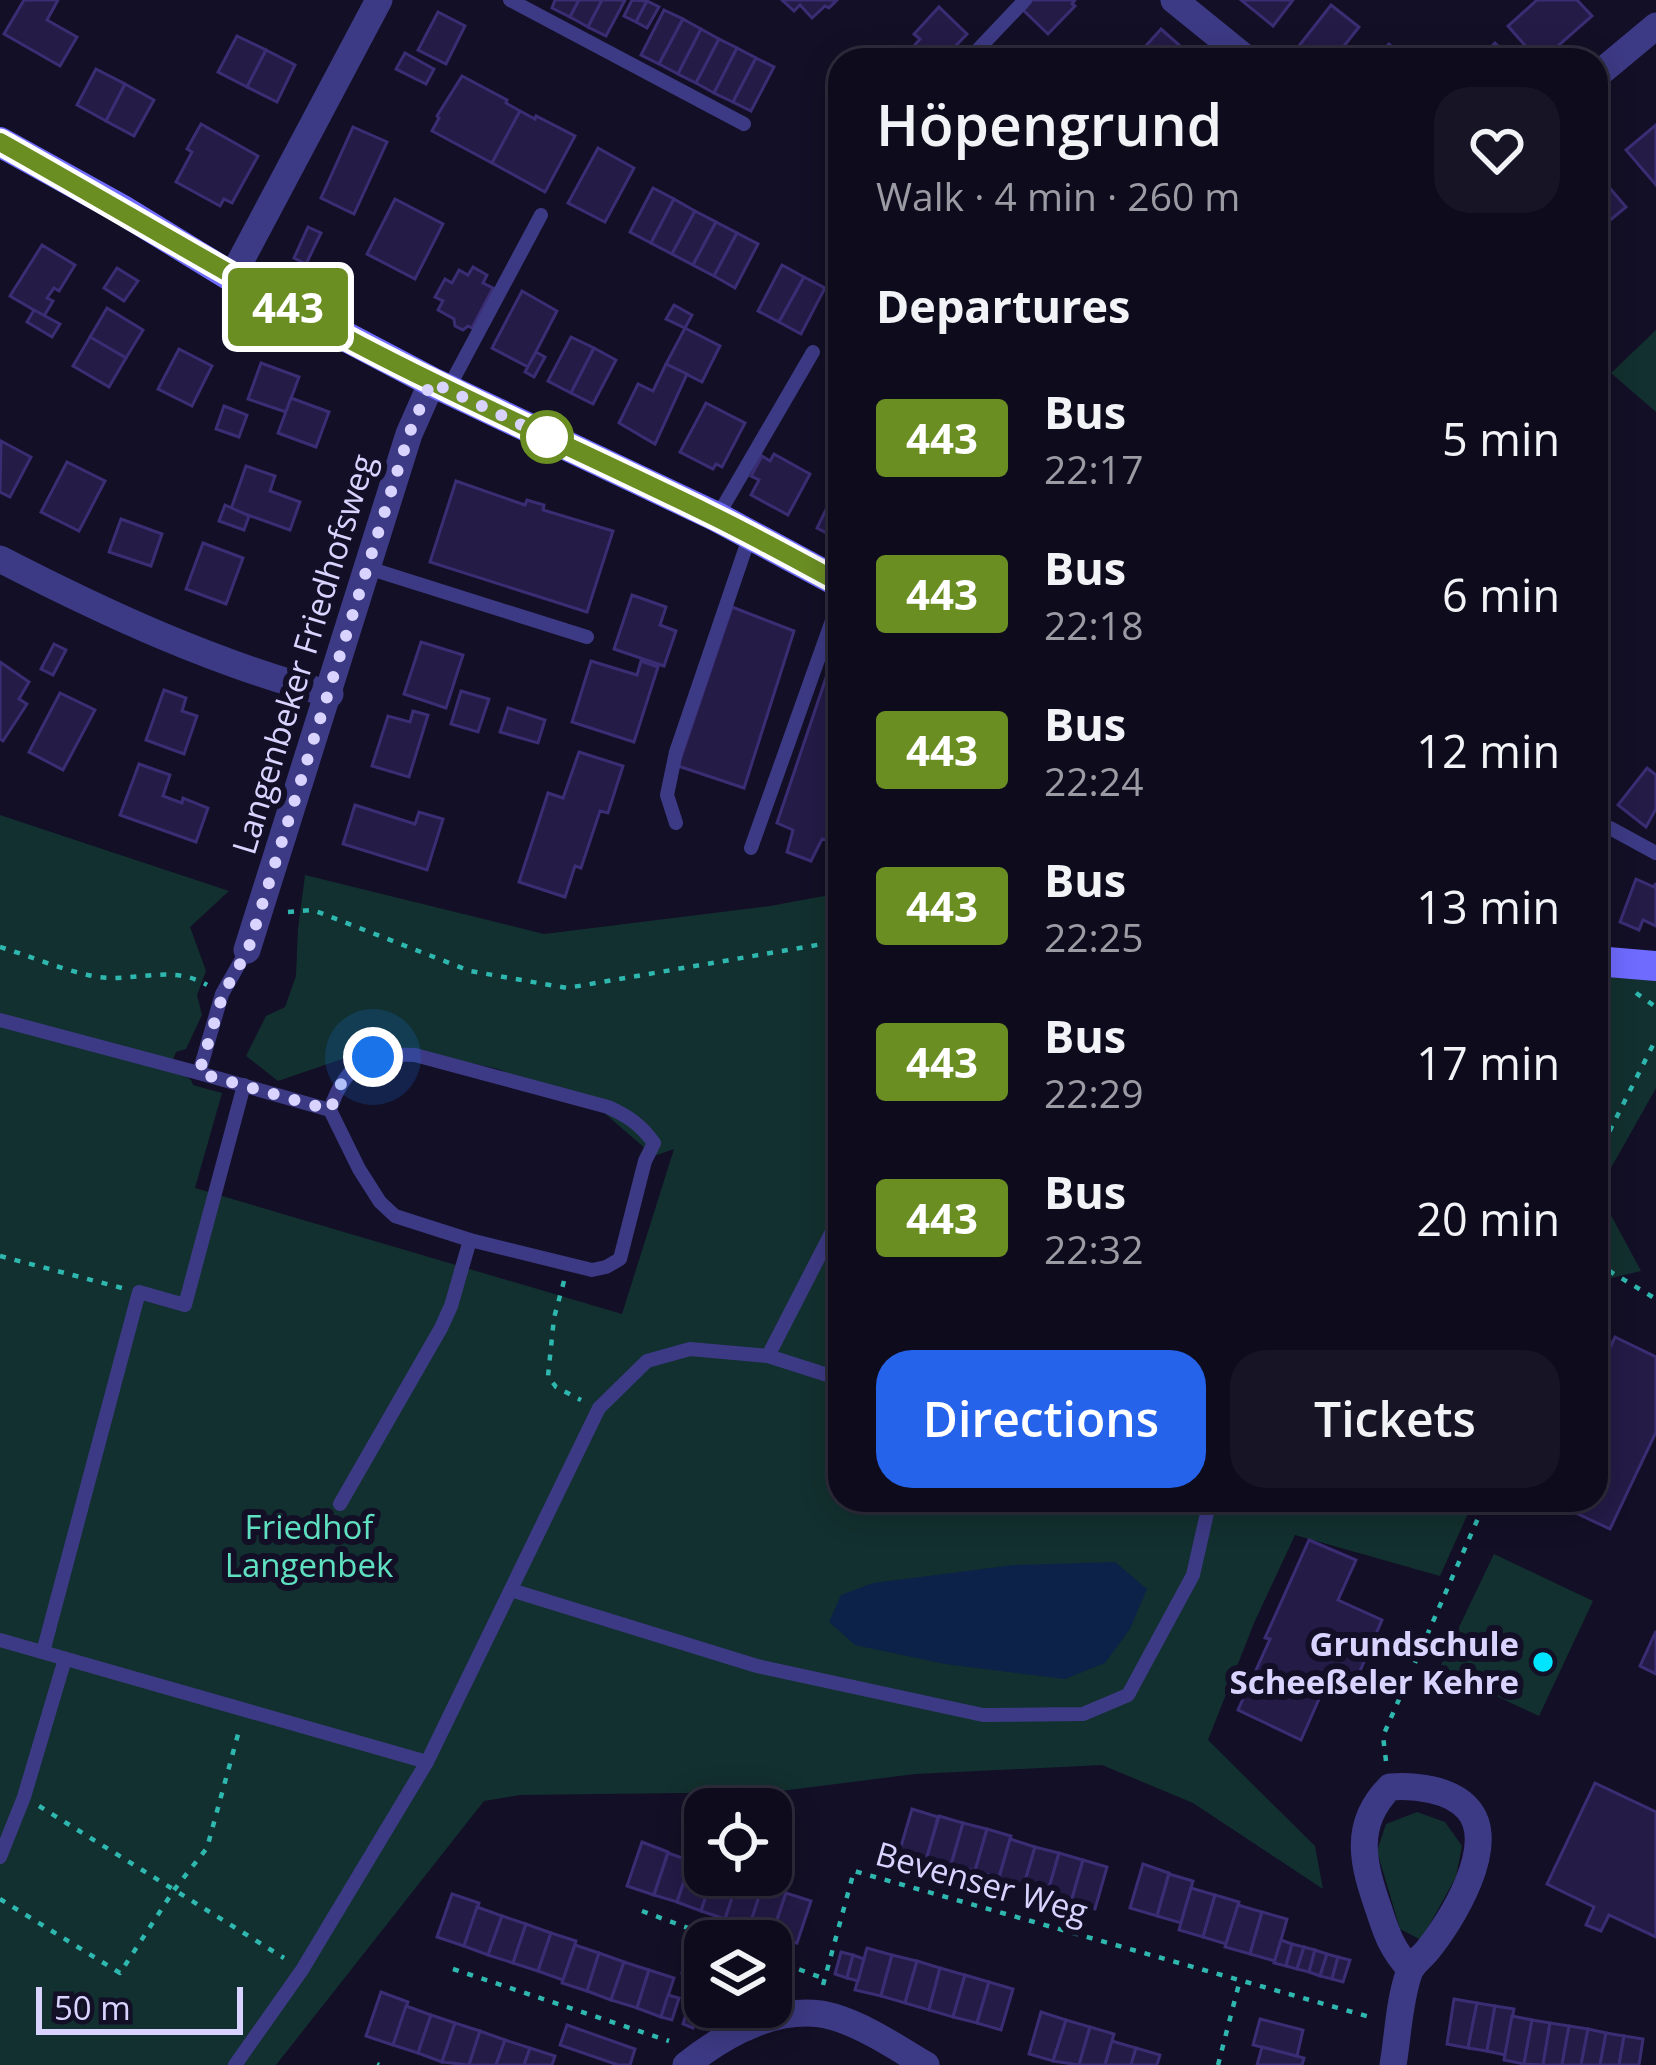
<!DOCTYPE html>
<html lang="en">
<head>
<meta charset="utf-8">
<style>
  body { margin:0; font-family:"Open Sans",sans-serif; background:#171425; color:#f1f3f6; height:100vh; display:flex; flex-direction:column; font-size:45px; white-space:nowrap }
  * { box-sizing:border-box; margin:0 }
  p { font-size:39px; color:#9b9ba3 }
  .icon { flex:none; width:66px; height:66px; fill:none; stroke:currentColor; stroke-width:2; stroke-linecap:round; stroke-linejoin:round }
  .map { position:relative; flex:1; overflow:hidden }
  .details { position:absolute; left:828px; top:48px; width:780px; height:1464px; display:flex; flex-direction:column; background:#0e0b1c; border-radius:36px; box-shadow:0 6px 30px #0003,0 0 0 3px #2e2b3b }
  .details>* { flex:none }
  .badge { padding:0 24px; border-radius:9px; font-size:42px; line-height:78px }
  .controls { position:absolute; left:684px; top:1788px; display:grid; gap:24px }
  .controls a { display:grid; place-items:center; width:108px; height:108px; border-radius:24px; background:#0e0b1c; box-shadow:0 6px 30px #0003,0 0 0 3px #2e2b3b; font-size:60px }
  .scale { position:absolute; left:36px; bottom:30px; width:207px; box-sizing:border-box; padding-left:12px; border:6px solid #d9d4ff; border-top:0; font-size:33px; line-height:42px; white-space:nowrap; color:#d9d4ff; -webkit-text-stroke:9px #130f26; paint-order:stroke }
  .you { position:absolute; width:60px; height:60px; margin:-30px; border:9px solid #fff; border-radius:50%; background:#1a73e8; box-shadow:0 0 0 18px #1a73e833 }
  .map>.badge { position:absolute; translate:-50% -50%; box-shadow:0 0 0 6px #fff }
  h2 { padding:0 48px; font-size:45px; line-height:108px }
  .round { display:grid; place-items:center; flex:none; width:126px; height:126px; border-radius:36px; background:#171425 }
  .headline { display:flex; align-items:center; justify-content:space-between; height:204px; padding:0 48px }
  h1 { font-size:57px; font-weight:600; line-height:90px }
  .action { display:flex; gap:24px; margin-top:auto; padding:24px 48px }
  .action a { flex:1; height:138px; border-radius:36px; background:#2563eb; color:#fff; font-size:48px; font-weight:600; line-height:138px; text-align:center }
  .action a+a { background:#171425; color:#f1f3f6 }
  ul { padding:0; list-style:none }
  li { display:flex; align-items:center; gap:36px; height:156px; padding:0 48px }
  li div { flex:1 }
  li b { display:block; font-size:45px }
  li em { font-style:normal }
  li .badge { min-width:132px; font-weight:700; text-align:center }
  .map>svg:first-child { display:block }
  .green { fill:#12302f }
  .water { fill:#0c2248 }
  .building { fill:#241b47; stroke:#3b2d73; stroke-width:3 }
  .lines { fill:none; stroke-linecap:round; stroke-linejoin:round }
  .path { stroke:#2fb8b0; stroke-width:4.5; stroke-dasharray:6 9; stroke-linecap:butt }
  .service { stroke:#3d3a85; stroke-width:14 }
  .minor { stroke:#3d3a85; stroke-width:27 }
  .secondary { stroke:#6f6bff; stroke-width:30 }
  .line-casing { stroke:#fff; stroke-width:27 }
  .line { stroke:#6b8e23; stroke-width:18 }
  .walk { stroke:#d9d4ff; stroke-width:12; stroke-dasharray:0 21.6 }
  .stop-dot { fill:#fff; stroke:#6b8e23; stroke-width:6 }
  .poi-dot { fill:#00e5ff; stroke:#130f26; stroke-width:4.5 }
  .labels { text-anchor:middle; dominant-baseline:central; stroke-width:12; stroke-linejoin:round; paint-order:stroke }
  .street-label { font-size:33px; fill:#d9d4ff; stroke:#130f26 }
  .park-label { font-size:33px; fill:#5fe0c0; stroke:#130f26 }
  .poi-label { font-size:33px; font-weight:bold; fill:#d9d4ff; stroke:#130f26; text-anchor:end }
</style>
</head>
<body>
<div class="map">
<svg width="1656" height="2065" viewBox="0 0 1656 2065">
  <rect width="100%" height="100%" fill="#130f26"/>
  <g class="green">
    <path d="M1656 330V412L1611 373Z"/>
    <path d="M0 815 229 891 190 927 206 971 197 995 202 1015 186 1049 176 1052 171 1065 191 1080 193 1085 222 1093 195 1188 622 1314 674 1149 654 1156 603 1112 498 1069 400 1048 348 1057 278 1081 246 1056 266 1016 285 1007 296 976 298 929 305 875 544 934 770 906 840 893V1500H1474L1440 1576 1295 1535 1254 1623 1208 1740 1315 1846 1323 1889 1193 1803 1102 1765 915 1774 773 1792 520 1795 484 1801 276 2065H0Z"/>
    <path d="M1596 968 1656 979V1088L1598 1191 1641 1271 1603 1280 1596 1275Z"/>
    <path d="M1494 1554 1593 1601 1539 1716 1439 1669Z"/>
    <path d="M1417 1812 1445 1822 1462 1846 1456 1877 1421 1940 1400 1929 1377 1851 1386 1824Z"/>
  </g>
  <path class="water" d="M1115 1562 1147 1589 1130 1629 1105 1663 1065 1679 945 1664 855 1645 829 1622 841 1595 873 1583 1014 1565Z"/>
  <g class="building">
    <path d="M24 0H58L47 20 77 37 60 66 4 34Z"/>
    <path d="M555 0H579L570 17 552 8Z"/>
    <path d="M579 0H602L588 27 570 17Z"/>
    <path d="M602 0H625L606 36 588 27Z"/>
    <path d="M632 0 647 1 636 22 624 16Z"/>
    <path d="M782 0H837L829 8 825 6 812 18 800 5 794 11Z"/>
    <path d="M1032 0H1075L1072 4 1075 6 1048 34 1023 10Z"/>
    <path d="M1241 0H1293L1273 26Z"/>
    <path d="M1537 0H1577L1592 16 1542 60H1538L1508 26Z"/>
    <path d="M647 1 659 7 647 28 636 22Z"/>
    <path d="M1331 5 1359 27 1333 60H1314L1298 47Z"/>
    <path d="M939 7 967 34 942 60 934 54 928 60 914 46 920 39 914 34Z"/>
    <path d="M664 10 683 19 659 64 641 55Z"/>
    <path d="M438 12 465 26 446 64 418 50Z"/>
    <path d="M683 19 701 29 678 74 659 64Z"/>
    <path d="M701 29 719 39 696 83 678 74Z"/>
    <path d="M1161 29 1186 51 1177 60H1133Z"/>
    <path d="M237 36 266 50 247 87 218 72Z"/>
    <path d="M719 39 737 48 714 93 696 83Z"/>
    <path d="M1495 43 1511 59 1478 60Z"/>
    <path d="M1389 44 1407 60H1374Z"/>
    <path d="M737 48 756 58 733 102 714 93Z"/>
    <path d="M266 50 295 65 277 102 247 87Z"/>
    <path d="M405 53 434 69 426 84 396 69Z"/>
    <path d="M756 58 774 67 751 111 733 102Z"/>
    <path d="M96 69 125 84 106 121 77 105Z"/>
    <path d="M462 76 507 100 506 103 520 111 492 163 432 131 439 118 437 116Z"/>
    <path d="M125 84 154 100 134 136 106 121Z"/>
    <path d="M520 111 535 119 536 116 575 136 545 192 492 163Z"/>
    <path d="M201 124 258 156 232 203 224 199 220 206 176 182 192 152 187 149Z"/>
    <path d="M1656 125V185L1626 150Z"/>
    <path d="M353 127 387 142 354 214 321 198Z"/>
    <path d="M598 148 634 168 605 222 568 203Z"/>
    <path d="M1596 172 1626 207 1597 231 1596 230Z"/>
    <path d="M653 188 674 199 651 243 630 232Z"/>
    <path d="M395 199 443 224 415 279 367 254Z"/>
    <path d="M674 199 695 211 672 254 651 243Z"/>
    <path d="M695 211 716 222 693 265 672 254Z"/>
    <path d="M716 222 737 233 714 276 693 265Z"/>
    <path d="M308 227 321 233 306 264 294 258Z"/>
    <path d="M737 233 758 244 735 288 714 276Z"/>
    <path d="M42 245 75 265 59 291 54 288 47 298 53 301 44 316 10 296Z"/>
    <path d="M782 265 804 277 779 322 758 311Z"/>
    <path d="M473 267 487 275 483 283 493 288 472 328 468 326 463 330 455 326 454 319 438 310 443 301 435 297 445 279 452 283 459 270 468 275Z"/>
    <path d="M117 268 138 281 124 301 104 288Z"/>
    <path d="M804 277 825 288 801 334 779 322Z"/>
    <path d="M522 291 557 311 528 367 492 348Z"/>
    <path d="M674 305 692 315 685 328 666 319Z"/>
    <path d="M107 308 143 330 126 358 90 337Z"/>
    <path d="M34 310 60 324 52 337 27 322Z"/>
    <path d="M685 328 720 346 702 382 666 364Z"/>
    <path d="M90 337 126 358 109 387 73 366Z"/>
    <path d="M571 337 594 348 571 393 548 381Z"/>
    <path d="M594 348 616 360 593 404 571 393Z"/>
    <path d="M179 349 212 366 192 406 158 389Z"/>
    <path d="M536 352 545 357 534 377 525 372Z"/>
    <path d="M261 363 299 377 286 412 248 399Z"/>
    <path d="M666 364 687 374 655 444 619 423 638 384 653 391Z"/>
    <path d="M291 398 329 412 316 447 278 433Z"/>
    <path d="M706 403 745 423 722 467 716 464 713 469 680 452Z"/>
    <path d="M224 406 247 415 239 437 216 429Z"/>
    <path d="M1 441 31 457 10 497 0 492Z"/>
    <path d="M774 454 810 474 788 515 751 495 759 480 751 476 762 456 770 461Z"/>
    <path d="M67 462 105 481 79 531 41 512Z"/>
    <path d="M246 466 275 476 270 491 300 502 290 530 231 509Z"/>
    <path d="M456 481 525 505 527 500 544 505 543 510 613 531 587 612 430 562Z"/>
    <path d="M834 493 840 496V540L817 528Z"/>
    <path d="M225 505 249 516 244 530 219 521Z"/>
    <path d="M121 519 162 534 151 566 109 552Z"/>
    <path d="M203 543 243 558 226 604 186 589Z"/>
    <path d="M632 595 666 607 660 625 676 631 664 666 614 649Z"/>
    <path d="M732 607 794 631 744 788 678 766Z"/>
    <path d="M421 642 463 655 446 708 404 694Z"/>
    <path d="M54 644 66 650 53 675 41 669Z"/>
    <path d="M833 657 840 659V843L822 839 811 861 787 852 793 830 777 823Z"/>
    <path d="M591 661 637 675 641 661 658 667 634 742 572 722Z"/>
    <path d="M0 662 29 682 19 699 27 704 3 741 0 739Z"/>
    <path d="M164 690 186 698 182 711 197 716 184 754 146 740Z"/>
    <path d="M461 691 489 699 478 732 451 724Z"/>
    <path d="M60 693 95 710 63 770 29 752Z"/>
    <path d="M508 708 545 720 538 743 500 732Z"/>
    <path d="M413 711 428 715 409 777 372 766 388 716 410 722Z"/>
    <path d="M579 752 623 766 608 813 600 811 581 868 575 866 565 897 519 882 548 793 563 798Z"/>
    <path d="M139 764 170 775 163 796 182 803 183 798 208 808 196 842 120 815Z"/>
    <path d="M1647 768 1656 775V809L1646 827 1618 805Z"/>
    <path d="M355 805 415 824 419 812 443 819 427 870 343 844Z"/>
    <path d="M1636 879 1654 887 1656 883V926L1643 920 1639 930 1620 922Z"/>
    <path d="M1615 1337 1656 1357V1432L1610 1529 1548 1500H1596V1377Z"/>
    <path d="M1309 1540 1356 1560 1338 1600 1382 1620 1357 1678 1333 1667 1301 1740 1238 1710 1270 1639 1265 1638Z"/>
    <path d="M1656 1631V1674L1640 1666Z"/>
    <path d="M1595 1783 1656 1812V1937L1609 1915 1601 1931 1586 1925 1594 1907 1547 1884Z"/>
    <path d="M912 1809 938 1817 926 1861 899 1853Z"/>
    <path d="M939 1816 963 1823 951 1865 927 1857Z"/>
    <path d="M963 1823 987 1829 975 1871 951 1865Z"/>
    <path d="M987 1829 1011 1836 999 1878 975 1871Z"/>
    <path d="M1010 1839 1035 1847 1023 1888 998 1881Z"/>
    <path d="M642 1842 668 1852 654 1895 627 1886Z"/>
    <path d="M1035 1847 1059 1853 1047 1895 1023 1888Z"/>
    <path d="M668 1853 691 1861 677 1902 654 1895Z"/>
    <path d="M1059 1853 1083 1860 1071 1902 1047 1895Z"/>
    <path d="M1083 1860 1107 1867 1095 1909 1071 1902Z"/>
    <path d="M691 1861 705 1866V1875H713L701 1911 677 1902Z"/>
    <path d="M1143 1864 1169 1873 1157 1916 1130 1908Z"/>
    <path d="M1169 1874 1193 1881 1181 1923 1157 1916Z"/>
    <path d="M713 1875 739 1877 725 1919 701 1911Z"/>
    <path d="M739 1877 763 1885 749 1927 725 1919Z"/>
    <path d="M763 1885 786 1893 772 1935 749 1927Z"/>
    <path d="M1191 1888 1215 1895 1203 1937 1179 1930Z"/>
    <path d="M786 1893 811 1901 797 1943 772 1935Z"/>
    <path d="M452 1894 479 1903 464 1946 437 1937Z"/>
    <path d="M1215 1895 1239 1902 1226 1944 1203 1937Z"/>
    <path d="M1238 1905 1262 1912 1250 1954 1225 1947Z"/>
    <path d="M477 1907 502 1916 488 1955 464 1946Z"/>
    <path d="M1262 1912 1287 1919 1275 1961 1250 1954Z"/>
    <path d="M502 1916 526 1924 513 1963 488 1955Z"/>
    <path d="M526 1924 551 1933 538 1971 513 1963Z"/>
    <path d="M551 1933 576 1941 563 1980 538 1971Z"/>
    <path d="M1281 1940 1292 1944 1286 1966 1274 1963Z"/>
    <path d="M1292 1944 1304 1947 1297 1969 1286 1966Z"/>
    <path d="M575 1945 599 1953 587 1991 562 1983Z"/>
    <path d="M1304 1947 1315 1950 1309 1972 1297 1969Z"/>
    <path d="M867 1948 892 1955 881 1996 855 1990Z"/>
    <path d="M1315 1950 1327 1954 1320 1976 1309 1972Z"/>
    <path d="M689 1951 700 1954 692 1976 682 1973Z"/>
    <path d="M841 1952 853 1955 847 1978 835 1974Z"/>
    <path d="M599 1953 624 1962 611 2000 587 1991Z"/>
    <path d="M1327 1954 1338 1957 1332 1979 1320 1976Z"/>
    <path d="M853 1955 864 1959 858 1981 847 1978Z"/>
    <path d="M892 1955 917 1961 905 2003 881 1996Z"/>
    <path d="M1338 1957 1350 1960 1343 1982 1332 1979Z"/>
    <path d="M917 1961 940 1968 929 2010 905 2003Z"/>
    <path d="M624 1962 649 1970 637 2008 611 2000Z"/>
    <path d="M940 1968 965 1975 953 2017 929 2010Z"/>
    <path d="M649 1970 674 1978 661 2017 637 2008Z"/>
    <path d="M965 1975 989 1982 977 2023 953 2017Z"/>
    <path d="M989 1982 1013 1989 1001 2030 977 2023Z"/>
    <path d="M381 1992 408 2002 393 2045 366 2036Z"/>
    <path d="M668 1995 679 1998 672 2020 661 2017Z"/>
    <path d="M1454 1999 1477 2003 1468 2048 1447 2044Z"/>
    <path d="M690 2002 700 2006 693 2028 683 2024Z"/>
    <path d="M1477 2003 1495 2006 1487 2051 1468 2048Z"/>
    <path d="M406 2006 431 2015 418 2053 393 2045Z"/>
    <path d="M1495 2006 1514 2009 1505 2055 1487 2051Z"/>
    <path d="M1041 2012 1066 2020 1053 2061 1029 2054Z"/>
    <path d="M431 2015 455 2023 442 2062 418 2053Z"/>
    <path d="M1512 2016 1532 2020 1524 2064 1504 2060Z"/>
    <path d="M1260 2019 1303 2030 1297 2056 1253 2045Z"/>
    <path d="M1066 2020 1090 2027 1079 2065 1053 2061Z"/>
    <path d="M1532 2020 1550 2023 1543 2065 1524 2064Z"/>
    <path d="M455 2023 480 2031 469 2065 442 2062Z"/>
    <path d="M1550 2023 1569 2026 1562 2065H1543Z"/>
    <path d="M567 2025 635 2049 630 2065H618L560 2045Z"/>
    <path d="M1569 2026 1588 2029 1581 2065H1562Z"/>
    <path d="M1090 2027 1114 2034 1105 2065H1079Z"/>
    <path d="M1588 2029 1606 2033 1600 2065H1581Z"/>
    <path d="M480 2031 505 2040 496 2065H469Z"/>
    <path d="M1606 2033 1624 2036 1619 2065H1600Z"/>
    <path d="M1624 2036 1643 2039 1639 2065H1619Z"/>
    <path d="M505 2040 530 2048 524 2065H496Z"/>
    <path d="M1112 2041 1136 2048 1131 2065H1105Z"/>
    <path d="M1262 2047 1304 2058 1302 2065H1257Z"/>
    <path d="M530 2048 555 2056 552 2065H524Z"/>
    <path d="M1136 2048 1160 2055 1157 2065H1131Z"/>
  </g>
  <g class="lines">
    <g class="path">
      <path d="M288 912 313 910 470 971 567 988 840 941"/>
      <path d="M0 947C30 956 62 970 93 976 132 984 170 963 207 985"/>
      <path d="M1636 993 1656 1007"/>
      <path d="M1596 1158 1656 1039"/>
      <path d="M0 1256 122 1288"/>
      <path d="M1596 1263 1656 1299"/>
      <path d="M564 1281 554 1318 548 1376 556 1387 581 1400"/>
      <path d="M1386 1761 1383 1736 1486 1500"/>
      <path d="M39 1806 284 1958"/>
      <path d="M0 1899 120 1973 174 1890 207 1848 240 1727"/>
      <path d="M642 1911 723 1941"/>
      <path d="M771 1959 825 1979"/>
      <path d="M453 1969 669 2041"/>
      <path d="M823 1985 854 1871 1370 2017"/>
      <path d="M377 2064 379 2065"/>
      <path d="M1218 2065 1240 1980"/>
    </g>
    <g class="service">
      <path d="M510 0 744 124"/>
      <path d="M968 60 1025 0"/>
      <path d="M448 389 541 215"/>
      <path d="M717 517 813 352"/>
      <path d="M368 568 587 637"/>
      <path d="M676 823 667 795 676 752 750 535"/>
      <path d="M1610 828 1656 853"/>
      <path d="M751 848 840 598"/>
      <path d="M247 950 222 994 199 1073 330 1110 359 1169 380 1202 395 1216 470 1240 592 1270 606 1267 620 1259 645 1161 654 1143C641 1125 628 1116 608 1107L415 1055C367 1053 345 1064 330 1110"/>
      <path d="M0 1020 199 1073"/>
      <path d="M768 1356 840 1216"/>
      <path d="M340 1504 441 1328 451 1306 470 1240"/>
      <path d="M511 1590 757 1666 983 1715 1083 1714 1128 1695 1193 1575 1210 1500"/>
      <path d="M0 1640 427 1762"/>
      <path d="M43 1652 139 1292 185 1305 244 1085"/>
      <path d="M0 1857 24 1797 65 1659"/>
      <path d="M235 2065 302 1970 427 1762 599 1408 647 1361 690 1349 768 1356 840 1379"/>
    </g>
    <g class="minor">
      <path d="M1174 0 1248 60"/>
      <path d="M1596 76 1656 26"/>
      <path d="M232 277 379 0"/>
      <path d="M0 559C105 613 215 664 330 694"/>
      <path d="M247 950 409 434 432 382"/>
      <path d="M686 2065C726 2033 782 2002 834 2017 867 2027 897 2048 926 2065"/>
      <path d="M1393 2065C1398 2036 1399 2001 1409 1973 1412 1964 1420 1959 1426 1952 1451 1922 1499 1845 1468 1809 1451 1789 1414 1785 1390 1787 1352 1825 1363 1864 1379 1910 1387 1935 1392 1949 1410 1969"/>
    </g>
    <g class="secondary">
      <path d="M0 142 121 209 232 277 432 382 717 517 840 583"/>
      <path d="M1596 961 1656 966"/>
    </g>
  </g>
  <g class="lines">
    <defs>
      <path id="line" d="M0 142C143 222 283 309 431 381 524 427 618 469 711 515 754 536 797 560 840 583"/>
    </defs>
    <use href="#line" class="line-casing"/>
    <use href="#line" class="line"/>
    <path class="walk" d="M373 1057 344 1077 330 1110 199 1073 223 994 248 950 409 434 431 382 547 437"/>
  </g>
  <circle class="stop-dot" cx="547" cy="437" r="24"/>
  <circle class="poi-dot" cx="1543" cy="1662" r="12"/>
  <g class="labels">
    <g class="street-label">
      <text transform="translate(303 654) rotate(-73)">Langenbeker Friedhofsweg</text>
      <text transform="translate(982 1882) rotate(16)">Bevenser Weg</text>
    </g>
    <g class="park-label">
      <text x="309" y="1526">Friedhof<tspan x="309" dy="38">Langenbek</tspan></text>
    </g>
    <g class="poi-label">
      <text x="1519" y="1643">Grundschule<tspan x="1519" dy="38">Scheeßeler Kehre</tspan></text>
    </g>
  </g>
</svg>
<div class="controls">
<a><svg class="icon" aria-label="locate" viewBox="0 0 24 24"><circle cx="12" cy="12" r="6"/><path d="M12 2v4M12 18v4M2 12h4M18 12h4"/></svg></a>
<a><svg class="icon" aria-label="layers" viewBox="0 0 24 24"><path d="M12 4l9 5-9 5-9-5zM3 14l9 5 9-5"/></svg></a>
</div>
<div class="scale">50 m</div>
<div class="you" style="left:373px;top:1057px"></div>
<b class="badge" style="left:288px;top:307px;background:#6b8e23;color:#fff">443</b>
<section class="details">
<div class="headline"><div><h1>Höpengrund</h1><p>Walk · 4 min · 260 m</p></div><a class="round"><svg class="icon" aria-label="heart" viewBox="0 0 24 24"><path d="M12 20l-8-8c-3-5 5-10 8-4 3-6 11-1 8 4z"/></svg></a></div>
<h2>Departures</h2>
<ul>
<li><span class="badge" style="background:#6b8e23;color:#fff">443</span><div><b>Bus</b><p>22:17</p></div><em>5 min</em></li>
<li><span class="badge" style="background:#6b8e23;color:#fff">443</span><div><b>Bus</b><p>22:18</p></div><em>6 min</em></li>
<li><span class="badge" style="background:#6b8e23;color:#fff">443</span><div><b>Bus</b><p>22:24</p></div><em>12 min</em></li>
<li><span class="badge" style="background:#6b8e23;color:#fff">443</span><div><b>Bus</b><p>22:25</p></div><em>13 min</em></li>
<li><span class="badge" style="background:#6b8e23;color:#fff">443</span><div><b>Bus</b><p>22:29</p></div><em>17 min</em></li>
<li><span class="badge" style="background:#6b8e23;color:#fff">443</span><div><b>Bus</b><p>22:32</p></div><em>20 min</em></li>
</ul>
<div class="action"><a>Directions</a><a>Tickets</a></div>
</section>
</div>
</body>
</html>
